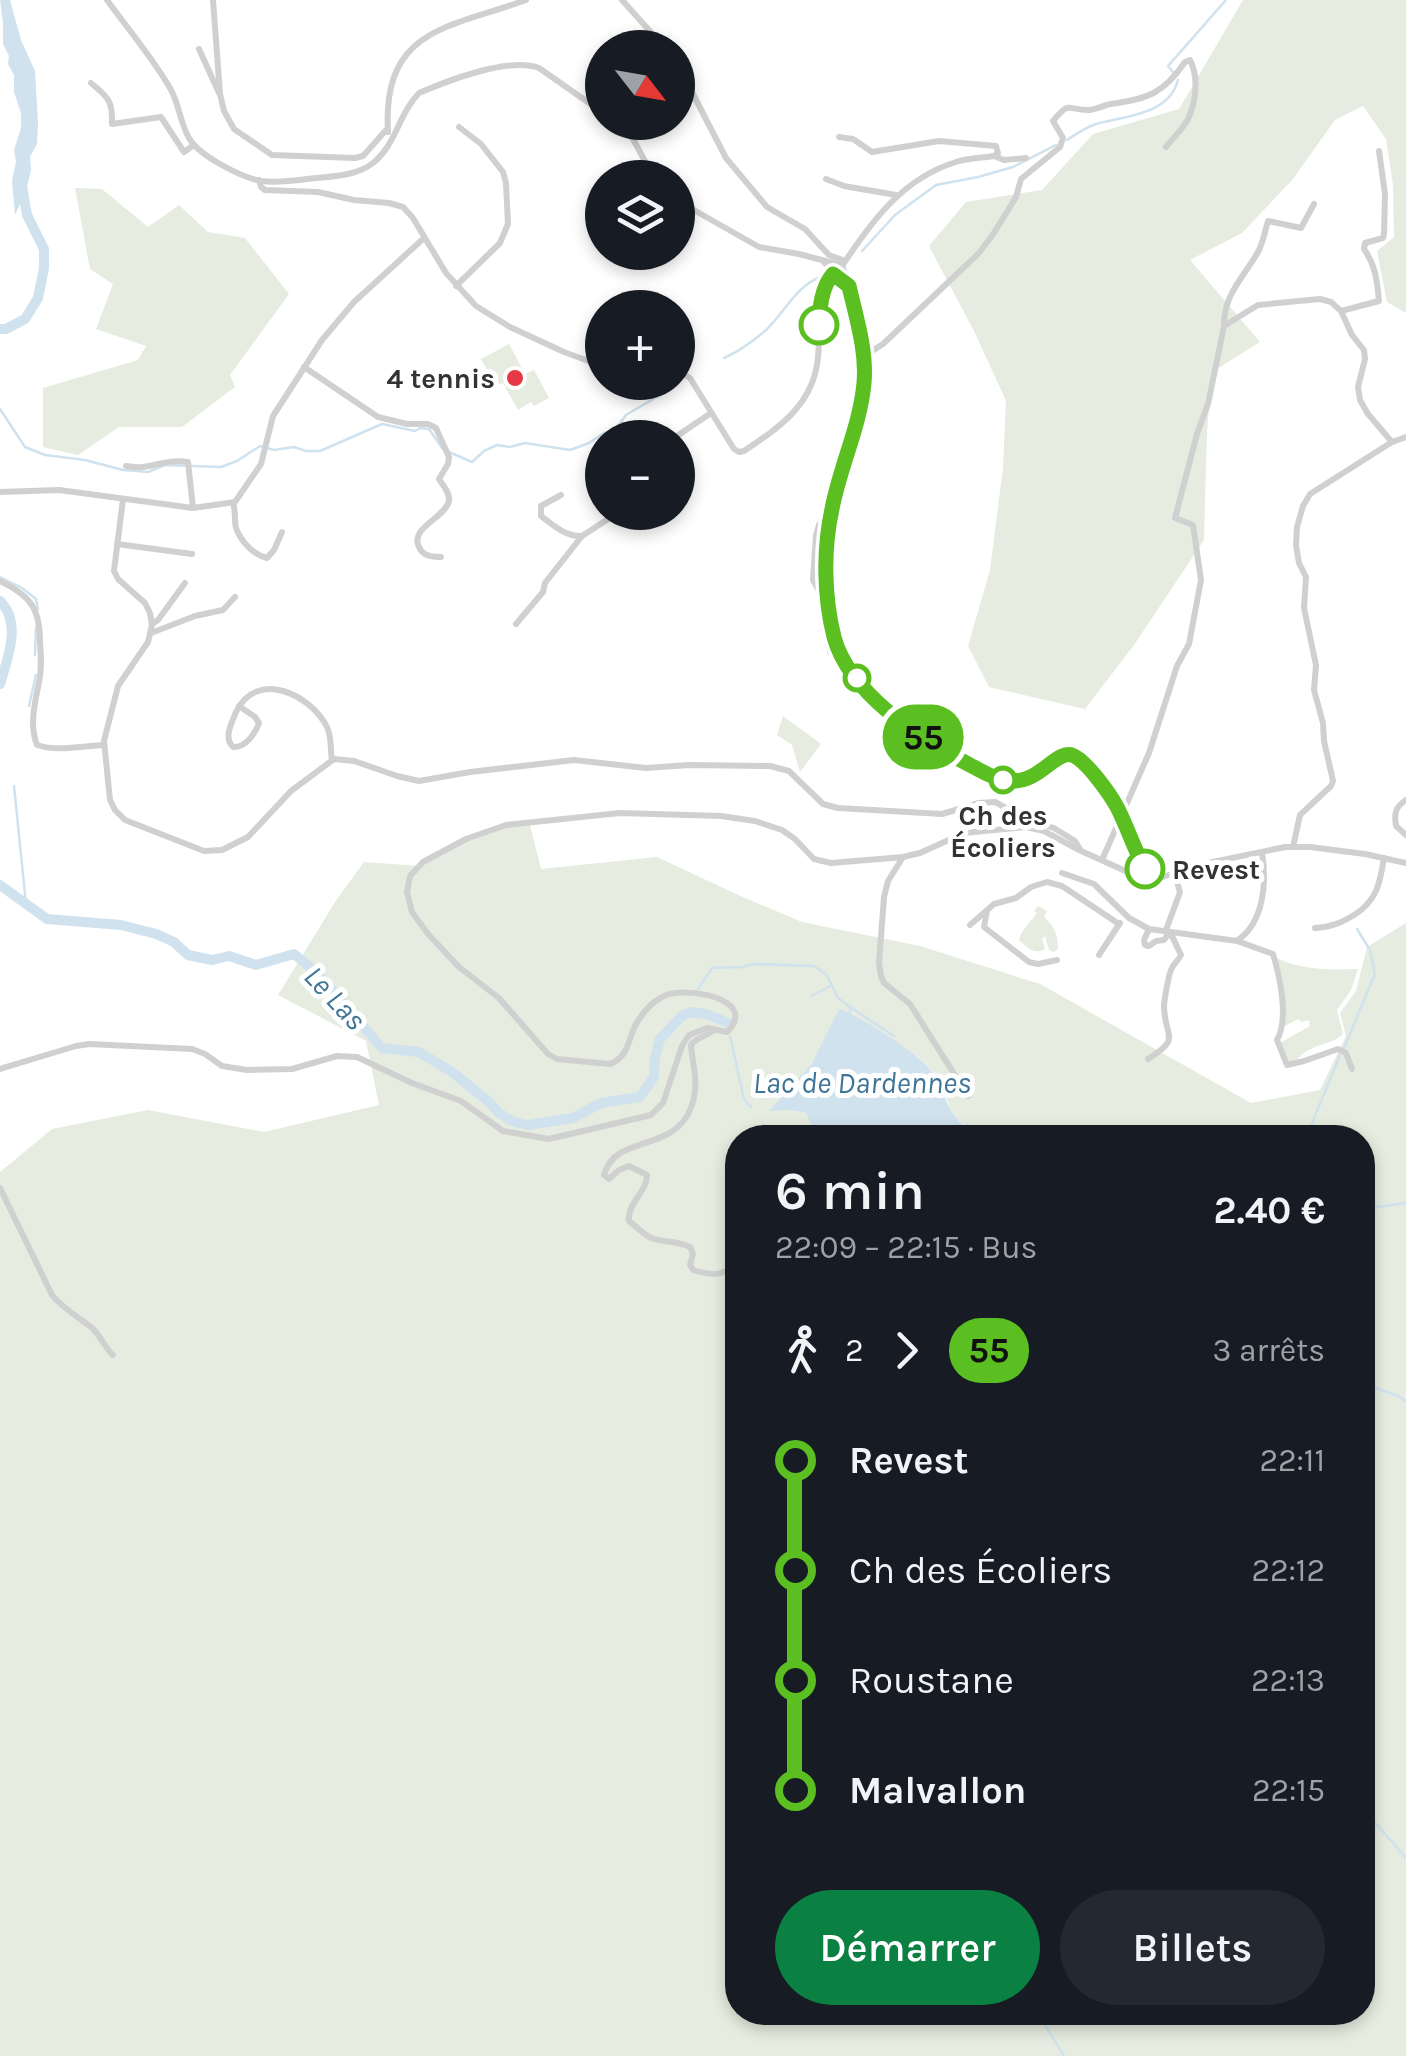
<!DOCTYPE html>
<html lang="fr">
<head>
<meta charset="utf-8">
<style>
  body { margin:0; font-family:Karla,sans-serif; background:#242831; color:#f1f3f6; height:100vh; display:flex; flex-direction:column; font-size:38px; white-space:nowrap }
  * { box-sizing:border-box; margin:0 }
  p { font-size:32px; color:#9ea1a6 }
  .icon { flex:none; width:55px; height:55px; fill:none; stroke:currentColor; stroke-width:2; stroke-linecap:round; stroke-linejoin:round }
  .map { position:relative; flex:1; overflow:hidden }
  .drawer { position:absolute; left:725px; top:1125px; width:650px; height:900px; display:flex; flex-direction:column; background:#171b24; border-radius:40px; box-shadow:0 5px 15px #0003 }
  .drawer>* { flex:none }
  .badge { padding:0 20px; border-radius:32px; font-size:35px; line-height:65px }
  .needle { width:65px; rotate:121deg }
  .buttons { position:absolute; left:585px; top:30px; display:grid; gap:20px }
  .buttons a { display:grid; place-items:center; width:110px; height:110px; border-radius:50%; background:#171b24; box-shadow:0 5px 15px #0003; font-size:50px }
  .map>.badge { position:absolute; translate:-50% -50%; box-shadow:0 0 0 5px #fff }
  .legs { display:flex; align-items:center; gap:15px; height:110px; padding:0 50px; font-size:32px }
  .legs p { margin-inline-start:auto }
  .summary { display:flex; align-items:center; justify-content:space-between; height:170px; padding:0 50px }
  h1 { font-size:55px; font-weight:600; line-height:75px }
  .button { display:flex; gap:20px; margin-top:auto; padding:20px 50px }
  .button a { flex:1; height:115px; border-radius:60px; background:#0b8043; color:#fff; font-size:40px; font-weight:600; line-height:115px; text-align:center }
  .button a+a { background:#242831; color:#f1f3f6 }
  ul { padding:0 50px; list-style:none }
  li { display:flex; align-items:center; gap:35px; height:110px; font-size:38px }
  li i { display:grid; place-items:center; width:15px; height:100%; margin:0 12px; background:currentColor }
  li i::after { content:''; width:25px; height:25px; margin:-12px; border:8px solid; border-radius:50%; background:#171b24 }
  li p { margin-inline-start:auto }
  li:first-child i { background:linear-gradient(#0000 50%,currentColor 0) }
  li:last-child i { background:linear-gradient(currentColor 50%,#0000 0) }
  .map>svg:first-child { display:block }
  .green { fill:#e6ecdf; fill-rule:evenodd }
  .water { fill:#cfe2ee }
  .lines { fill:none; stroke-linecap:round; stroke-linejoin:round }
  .stream { stroke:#cfe2ee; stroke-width:2.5 }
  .river { stroke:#cfe2ee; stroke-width:10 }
  .minor { stroke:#d0d0d0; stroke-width:6 }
  .line-1-casing { stroke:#fff; stroke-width:22 }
  .line-1 { stroke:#5bbf21; stroke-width:15 }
  .stop-1-dot { fill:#fff; stroke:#5bbf21; stroke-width:5 }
  .poi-dot { fill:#e63946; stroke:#fff; stroke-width:4 }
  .labels { text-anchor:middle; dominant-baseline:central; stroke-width:10; stroke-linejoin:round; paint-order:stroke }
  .poi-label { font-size:28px; font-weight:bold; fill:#333; stroke:#fff; text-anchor:end }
  .stop-label { font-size:28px; font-weight:bold; fill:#333; stroke:#fff }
  .water-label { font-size:30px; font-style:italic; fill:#3f7597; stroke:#fff }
</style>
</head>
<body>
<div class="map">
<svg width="1406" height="2056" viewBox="0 0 1406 2056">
  <rect width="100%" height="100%" fill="#fff"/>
  <g class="green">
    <path d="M1243 0H1406V313L1387 302 1377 251 1394 237 1393 185 1386 139 1363 106 1335 120 1293 179 1242 233 1190 260 1260 342 1212 372 1207 431 1204 540 1134 645 1085 709 989 687 968 646 990 570 1003 468 1006 401 975 333 929 246 966 202 1042 190 1093 134 1179 109Z"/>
    <path d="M75 188 102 189 148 227 179 205 208 232 245 238 289 294 230 375 235 387 182 427H119L78 455 43 447V388L138 360 146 346 96 329 113 284 90 269Z"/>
    <path d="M509 344 525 374 534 370 549 398 534 406 531 402 518 410 503 383 496 386 481 359Z"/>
    <path d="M783 716 821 744 800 772 792 745 777 735Z"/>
    <path d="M529 821 541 869 657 857 736 894 802 922 920 946 1040 984 1251 1103 1320 1090 1346 1036 1340 1013 1356 991 1367 947 1406 923V2056H0V1172L52 1129 148 1110 264 1132 379 1105 366 1041 278 995 337 899 364 862 419 866 460 842ZM840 1010C862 1018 909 1048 926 1065 961 1101 934 1124 1000 1138H1362V2012H738V1138L814 1137 815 1130 806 1113 789 1110H770L812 1063Z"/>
    <path d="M1038 906 1047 911 1044 917C1055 927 1058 934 1058 949L1054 952 1049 950 1045 936 1042 939 1045 949C1034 955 1028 948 1019 940 1021 930 1031 922 1037 913L1034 911Z"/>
    <path d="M1276 958C1303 970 1328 970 1358 969L1351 990 1337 1010 1343 1034C1329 1047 1311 1042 1296 1061L1288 1062 1280 1043 1310 1026 1309 1020 1302 1022 1298 1019 1285 1026 1282 976Z"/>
  </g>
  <g class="water">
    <path d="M0 0H10L21 40 35 71 38 124 37 144 30 157 31 170 26 191 15 215 12 181 16 162 14 150 21 128V113L14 92V75L8 64 9 56 3 44V23Z"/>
    <path d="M839 1009C862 1017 909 1048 926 1065 948 1088 944 1120 977 1133 984 1135 993 1136 1000 1137H814V1130L806 1113 789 1110 769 1111 812 1063Z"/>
  </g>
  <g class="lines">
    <g class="stream">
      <path d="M1173 72 1168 66 1226 0"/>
      <path d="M1067 140C1076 134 1086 127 1096 124 1125 116 1169 115 1178 80"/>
      <path d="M862 251 895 215 936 185 978 177 1013 167 1056 145"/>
      <path d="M724 358C738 352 753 341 765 331 786 312 795 285 825 275"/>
      <path d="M0 409 25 447 45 455 85 460 123 470 148 472 165 465 221 467 237 461 260 446 274 450 294 447 306 451H320L382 424 415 431 420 428 429 429 442 448"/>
      <path d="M449 452 472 462 484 451 497 445 510 447 525 443 570 450 589 443 604 433 615 430 626 415 660 395 670 385"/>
      <path d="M0 577 22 588 36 599 38 609"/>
      <path d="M35 655 36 627"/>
      <path d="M29 706 36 675"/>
      <path d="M14 786 26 904"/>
      <path d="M698 989 712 968 743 967 754 964 814 966 826 974 838 998 850 1007V1014"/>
      <path d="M812 996 830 986"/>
      <path d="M850 1007 894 1036"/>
      <path d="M730 1036 744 1099 751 1107"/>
      <path d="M1344 1048 1375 974 1370 950 1357 929"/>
      <path d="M762 1125 785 1138"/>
      <path d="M1306 1138 1340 1055"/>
      <path d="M1362 1207 1370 1208 1406 1203"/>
      <path d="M1362 1383 1398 1396 1406 1401"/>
      <path d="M1362 1808 1406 1858"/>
      <path d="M1037 2012 1064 2056"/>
    </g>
    <g class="river">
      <path d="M0 329H6L25 319 38 298 44 268V249L27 215 22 186"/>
      <path d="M0 601C22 623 8 657 0 684"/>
      <path d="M0 885 47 919 121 925 156 934 174 942 188 955 212 960 229 956 256 965 294 954 318 974 382 1048 419 1052 452 1072 489 1102 498 1112 511 1121 528 1125 573 1118 601 1103 640 1097 654 1077 655 1058 660 1039 682 1016 692 1012 709 1015 728 1023"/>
    </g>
    <g class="minor">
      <path d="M107 0C128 29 152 57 170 88 179 103 180 123 189 138 199 156 241 177 261 181 276 183 292 181 307 179 330 176 355 177 373 163 396 145 398 115 419 93 449 80 509 57 539 68L602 112"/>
      <path d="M213 0 220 94 224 111 234 129 272 155 355 158 363 156 387 129"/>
      <path d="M622 0 665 48"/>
      <path d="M199 49 219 93"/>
      <path d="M678 65 726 158 767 207 805 229 829 255 845 261"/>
      <path d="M91 83C108 97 113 101 112 124L161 117 184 152 194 145"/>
      <path d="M616 122 632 137 654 178"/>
      <path d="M388 132C382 28 449 28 526 0"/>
      <path d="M839 137 853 139 872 152 939 141 996 146 998 153 994 156C982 158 968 158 956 162 903 178 871 222 842 266"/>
      <path d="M994 156 1004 160 1026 158"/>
      <path d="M826 179 844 186 896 195"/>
      <path d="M259 180 261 187 265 190 318 192 354 200 389 203 403 207 413 218 446 273 476 306 510 327 564 352 602 366"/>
      <path d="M678 201 759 247 799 254 841 265C850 279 852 298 855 315 860 337 866 360 864 383 861 426 841 466 832 508 823 549 822 610 839 650 856 693 964 778 1009 781 1019 781 1030 779 1039 774 1050 766 1060 747 1076 757 1113 780 1128 844 1151 879"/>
      <path d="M824 262 834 275 849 286"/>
      <path d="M456 286 500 243 508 224 506 183 503 172 481 144 459 127"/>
      <path d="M1341 311 1379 301C1377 281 1376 266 1364 249L1365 243 1383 238 1384 235 1385 194 1379 151"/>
      <path d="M1224 326 1258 305 1320 299 1331 302 1341 311 1352 335 1364 350 1365 359 1358 387 1360 400 1368 414 1392 442"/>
      <path d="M863 357 883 344 978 254 992 236 1016 197 1021 179 1060 147 1063 138 1053 121C1070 100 1067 110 1088 110 1095 110 1104 105 1111 104 1148 99 1164 93 1185 62L1190 60C1199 77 1196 102 1188 119 1183 129 1173 138 1166 147"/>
      <path d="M304 367 378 417 407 424H428L436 428 449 457 448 464 439 479C443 486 450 492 449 501 445 518 409 528 419 547 423 556 432 557 441 557"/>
      <path d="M678 376 683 374 690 378 734 449 739 452 744 451C780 427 814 404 818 357 821 331 814 295 833 274"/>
      <path d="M674 438 711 413"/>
      <path d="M126 466C152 471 161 458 188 462L193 508"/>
      <path d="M0 492 59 490 193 508 235 502 261 464 273 416 322 340 354 302 424 238"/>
      <path d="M561 495 541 506V516C553 525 565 536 580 536"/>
      <path d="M123 499 114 571 118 579 145 603 150 613 152 625 148 642 118 686 104 741 110 800 115 810 125 820 204 851 222 850 248 837 291 791 334 759 354 761 397 776 419 781 470 772 574 760 646 768 689 765 770 766 789 771 823 804 838 808 942 814 979 803 995 802 1026 819 1054 828 1075 841 1080 849"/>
      <path d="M233 503C236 511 234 520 236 528 241 542 254 555 267 558L274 550 282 532"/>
      <path d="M117 544 192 554"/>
      <path d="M0 581C31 596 40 609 40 642 41 656 42 669 39 682 35 703 29 724 37 745 58 752 82 746 104 745"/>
      <path d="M825 612 818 589 813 580 816 535 819 525 830 511"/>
      <path d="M152 624 158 620 185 583"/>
      <path d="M516 624 543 592 545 583 582 536 619 512"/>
      <path d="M827 624 830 642"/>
      <path d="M151 633 195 616 223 610 235 597"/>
      <path d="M833 640 830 642V652L844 673"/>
      <path d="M239 706 255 717 259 723C255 734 245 748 233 747 223 737 232 723 236 712 257 669 310 694 327 727 332 737 330 749 332 760"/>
      <path d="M1406 800C1395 807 1394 814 1396 826L1406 835"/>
      <path d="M1293 847 1300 815 1331 786 1333 781 1324 741 1323 723 1314 690 1316 665 1304 608 1306 577 1299 563 1296 545 1297 527 1303 506 1310 494 1392 442 1406 437"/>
      <path d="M903 857 888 881 884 897 879 963 881 976 884 983 910 1004 968 1096"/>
      <path d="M1102 860 1149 753 1177 666 1189 644 1201 580 1193 525 1175 518 1197 434 1208 404 1224 326C1223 295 1244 277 1258 252 1263 243 1265 231 1268 221L1301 228 1314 204"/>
      <path d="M1062 873 1094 884 1129 918 1149 929 1237 941 1273 954C1280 977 1289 1019 1277 1040L1287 1065 1304 1061 1338 1049 1346 1053 1352 1069"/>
      <path d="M987 911 984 927 1029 962 1038 964 1057 960"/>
      <path d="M970 925 994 904 1016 898 1031 887 1047 882 1062 886 1119 924"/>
      <path d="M1315 928C1331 927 1341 923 1354 915 1377 901 1380 883 1384 858"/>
      <path d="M1149 929 1144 940 1145 945 1149 946 1156 941 1164 940 1169 933"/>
      <path d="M1166 930 1180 892 1174 872"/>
      <path d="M1238 940C1264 922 1267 882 1262 853"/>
      <path d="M1099 955 1120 923"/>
      <path d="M714 1029C709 1037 697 1036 691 1045 692 1061 697 1075 695 1091 686 1159 616 1129 604 1175L609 1179 619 1170 629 1166 647 1175C647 1192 627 1203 629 1221 636 1226 642 1233 649 1237 662 1243 677 1240 690 1247L693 1254 690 1265 693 1270C712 1276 726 1277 738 1260"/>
      <path d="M1148 1059C1182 1038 1165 1038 1164 1007 1164 1001 1169 972 1172 968 1174 963 1179 960 1181 955L1173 938 1167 931"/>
      <path d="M0 1069 76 1046 89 1044 192 1049 205 1054 222 1066 247 1070 292 1069 337 1056 357 1057 412 1083 461 1101 503 1131 549 1139 651 1115 663 1103 682 1046 689 1035 707 1028 727 1032C761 998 682 985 662 997 651 1003 641 1015 635 1026 628 1041 628 1057 610 1064L557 1059 548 1054 499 998 459 967 428 934 412 912 407 892 410 876 423 862 466 839 506 825 620 813 721 816 755 821 782 830 795 839 814 859 831 863 903 857 920 853 964 833 1026 827 1044 831 1079 850 1141 878 1154 880 1198 865 1285 847H1310L1365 854 1406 863"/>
      <path d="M0 1188 52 1295C63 1309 79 1317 92 1328 101 1336 104 1347 113 1355"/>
    </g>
  </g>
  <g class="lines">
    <defs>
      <path id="line-1" d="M819 325C819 309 822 286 833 274L849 286C856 317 867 351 864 383 860 427 840 466 832 509 823 550 824 597 834 637 849 693 921 740 970 765 983 772 996 780 1012 781 1040 782 1056 750 1072 755 1086 760 1110 794 1117 807 1127 826 1134 849 1145 869"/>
    </defs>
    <use href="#line-1" class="line-1-casing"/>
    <use href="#line-1" class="line-1"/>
  </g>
  <g class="stop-1-dot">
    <circle cx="819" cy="325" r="18"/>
    <circle cx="857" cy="678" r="12"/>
    <circle cx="1003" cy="780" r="12"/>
    <circle cx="1145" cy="869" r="18"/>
  </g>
  <circle class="poi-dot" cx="515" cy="378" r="10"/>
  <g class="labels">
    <g class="poi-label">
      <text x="495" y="378">4 tennis</text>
    </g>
    <g class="stop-label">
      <text x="1003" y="815">Ch des<tspan x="1003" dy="32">Écoliers</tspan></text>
      <text x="1172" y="869" text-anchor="start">Revest</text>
    </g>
    <g class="water-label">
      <text transform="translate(335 998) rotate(47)">Le Las</text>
      <text x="862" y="1083">Lac de Dardennes</text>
    </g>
  </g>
</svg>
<div class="buttons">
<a><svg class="needle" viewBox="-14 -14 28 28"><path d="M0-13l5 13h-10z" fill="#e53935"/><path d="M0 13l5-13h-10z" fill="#9ea1a6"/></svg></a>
<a><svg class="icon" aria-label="layers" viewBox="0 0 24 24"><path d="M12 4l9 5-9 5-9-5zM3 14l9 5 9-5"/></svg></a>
<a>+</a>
<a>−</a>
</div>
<b class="badge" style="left:923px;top:737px;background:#5bbf21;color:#111">55</b>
<section class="drawer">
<div class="summary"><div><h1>6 min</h1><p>22:09 – 22:15 · Bus</p></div><b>2.40 €</b></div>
<div class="legs"><svg class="icon" aria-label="walk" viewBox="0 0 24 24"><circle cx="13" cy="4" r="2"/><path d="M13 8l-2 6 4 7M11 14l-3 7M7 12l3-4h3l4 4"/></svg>2<svg class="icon" aria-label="forward" viewBox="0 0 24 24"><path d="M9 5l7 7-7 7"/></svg><b class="badge" style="background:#5bbf21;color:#111">55</b><p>3 arrêts</p></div>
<ul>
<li><i style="color:#5bbf21"></i><b>Revest</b><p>22:11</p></li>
<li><i style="color:#5bbf21"></i><span>Ch des Écoliers</span><p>22:12</p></li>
<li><i style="color:#5bbf21"></i><span>Roustane</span><p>22:13</p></li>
<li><i style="color:#5bbf21"></i><b>Malvallon</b><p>22:15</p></li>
</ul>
<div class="button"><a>Démarrer</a><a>Billets</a></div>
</section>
</div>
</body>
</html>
